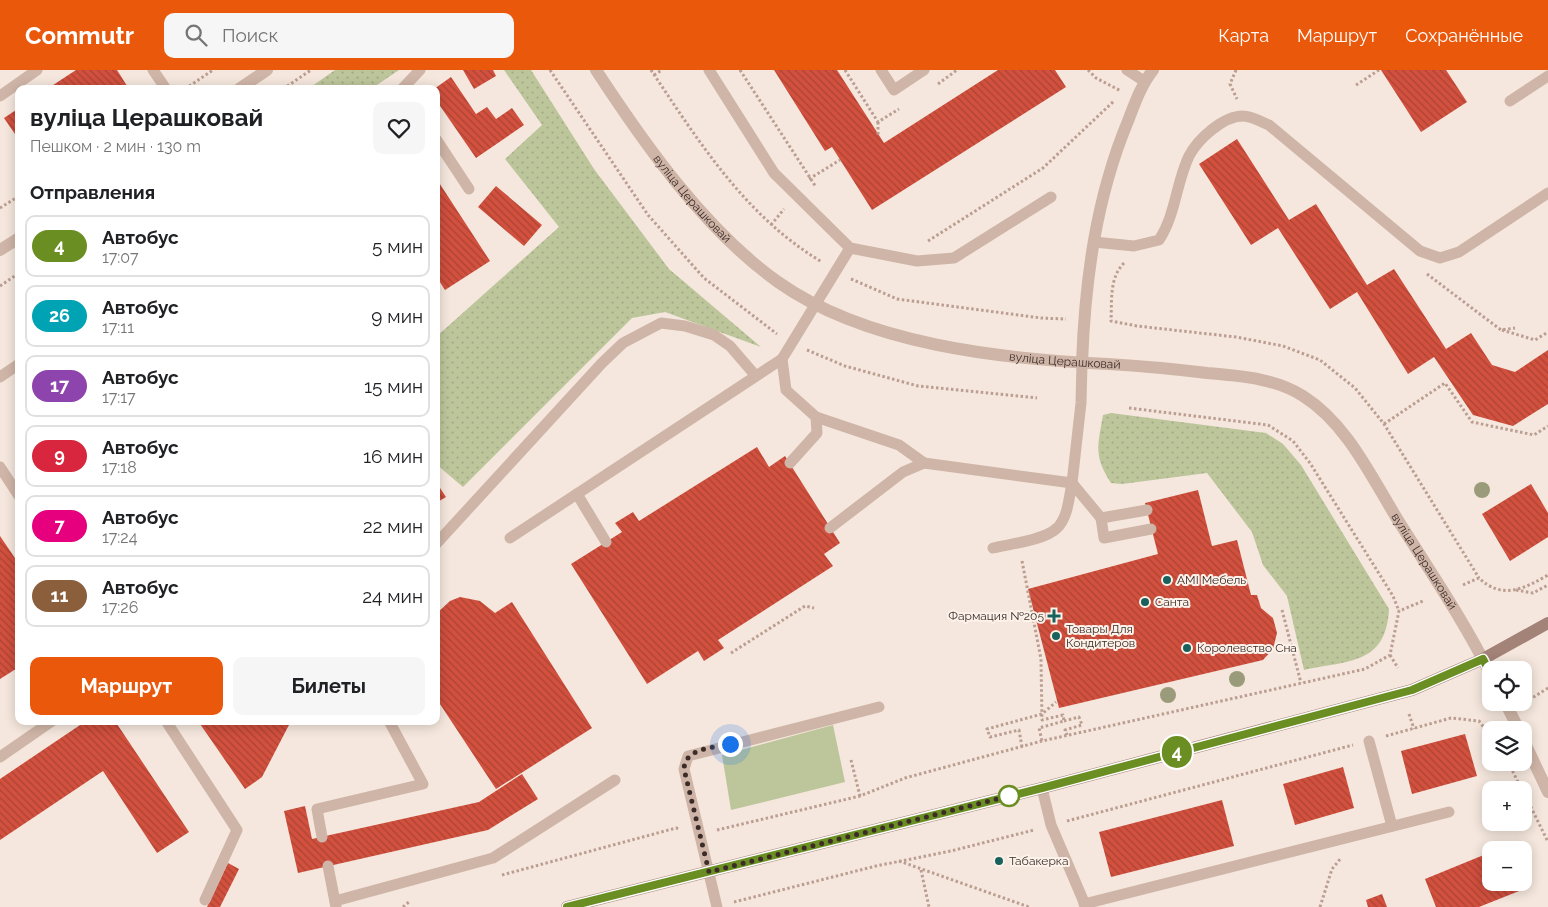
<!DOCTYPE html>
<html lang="ru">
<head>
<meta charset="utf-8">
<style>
  body { margin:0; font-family:Raleway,sans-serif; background:#f6f6f6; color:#202124; height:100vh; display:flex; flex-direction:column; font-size:19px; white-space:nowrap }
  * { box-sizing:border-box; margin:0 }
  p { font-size:16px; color:#757577 }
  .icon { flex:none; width:28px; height:28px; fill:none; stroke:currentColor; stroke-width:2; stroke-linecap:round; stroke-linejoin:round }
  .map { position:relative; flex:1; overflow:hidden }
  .panel { position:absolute; left:15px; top:15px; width:425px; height:640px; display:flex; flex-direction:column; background:#fff; border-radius:10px; box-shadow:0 2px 12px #0003 }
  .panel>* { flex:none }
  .badge { padding:0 10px; border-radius:16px; font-size:18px; line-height:32px }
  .fabs { position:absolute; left:1482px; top:591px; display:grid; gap:10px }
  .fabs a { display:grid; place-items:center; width:50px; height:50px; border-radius:10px; background:#fff; box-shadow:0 2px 12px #0003; font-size:25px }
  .you { position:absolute; width:25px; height:25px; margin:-12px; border:4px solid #fff; border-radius:50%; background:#1a73e8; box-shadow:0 0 0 8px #1a73e833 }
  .map>.badge { position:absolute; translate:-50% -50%; box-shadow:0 0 0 2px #fff }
  h2 { padding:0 15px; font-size:19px; line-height:45px }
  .round { display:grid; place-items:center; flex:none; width:52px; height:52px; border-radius:10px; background:#f6f6f6 }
  .head { display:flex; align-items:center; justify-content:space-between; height:85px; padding:0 15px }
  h1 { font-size:24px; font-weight:700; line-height:38px }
  .cta { display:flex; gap:10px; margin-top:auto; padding:10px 15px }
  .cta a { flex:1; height:58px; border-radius:10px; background:#ea580c; color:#fff; font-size:20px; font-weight:700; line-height:58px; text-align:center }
  .cta a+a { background:#f6f6f6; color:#202124 }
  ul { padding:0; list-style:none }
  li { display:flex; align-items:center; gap:15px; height:62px; margin:0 10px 8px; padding:0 5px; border:2px solid #e0e0e0; border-radius:10px }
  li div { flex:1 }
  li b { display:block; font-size:19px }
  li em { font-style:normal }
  li .badge { min-width:55px; font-weight:700; text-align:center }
  header { display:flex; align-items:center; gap:30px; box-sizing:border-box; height:70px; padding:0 25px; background:#ea580c; color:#fff }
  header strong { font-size:24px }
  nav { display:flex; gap:28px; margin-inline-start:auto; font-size:18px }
  .search { width:350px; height:45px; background:#f6f6f6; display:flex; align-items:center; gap:12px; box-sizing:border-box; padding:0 18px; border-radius:10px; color:#757577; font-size:19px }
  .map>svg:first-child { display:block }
  .grass { fill:url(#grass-dots) }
  .park { fill:#bdc69b }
  .building { fill:url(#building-back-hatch) }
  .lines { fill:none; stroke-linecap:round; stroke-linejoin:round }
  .path { stroke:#bb9e91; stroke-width:3; stroke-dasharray:2.5 2.5; stroke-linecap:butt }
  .service { stroke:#cfb5a7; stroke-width:11 }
  .minor { stroke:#cfb5a7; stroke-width:12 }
  .tertiary { stroke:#cfb5a7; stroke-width:12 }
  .secondary { stroke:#a38278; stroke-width:12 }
  .tree { fill:#9a9b7a }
  .line-casing { stroke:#fff; stroke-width:11 }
  .line { stroke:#6b8e23; stroke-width:8 }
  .walk { stroke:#3b2c28; stroke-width:5; stroke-dasharray:0 9 }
  .poi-dot { fill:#19615d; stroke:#fcf2ea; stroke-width:2 }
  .stop-dot { fill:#fff; stroke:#6b8e23; stroke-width:2.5 }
  .labels { text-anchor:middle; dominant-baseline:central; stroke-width:4; stroke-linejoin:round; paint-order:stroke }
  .street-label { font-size:12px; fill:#3b2c28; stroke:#fcf2ea }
  .poi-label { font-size:12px; fill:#3b2c28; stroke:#fcf2ea; text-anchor:start }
</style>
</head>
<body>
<header>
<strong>Commutr</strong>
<div class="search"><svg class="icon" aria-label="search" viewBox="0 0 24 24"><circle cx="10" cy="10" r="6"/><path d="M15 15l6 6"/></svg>Поиск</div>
<nav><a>Карта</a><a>Маршрут</a><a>Сохранённые</a></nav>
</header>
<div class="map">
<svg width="1548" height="837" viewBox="0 0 1548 837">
  <defs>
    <pattern id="grass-dots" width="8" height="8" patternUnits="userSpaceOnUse" patternTransform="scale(1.25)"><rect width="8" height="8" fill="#bdc69b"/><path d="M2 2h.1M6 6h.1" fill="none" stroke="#a3aa86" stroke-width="1.8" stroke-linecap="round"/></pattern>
    <pattern id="building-back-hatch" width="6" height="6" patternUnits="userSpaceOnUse" patternTransform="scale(1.25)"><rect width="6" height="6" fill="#d2503e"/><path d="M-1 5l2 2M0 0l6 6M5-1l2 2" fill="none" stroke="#ac4334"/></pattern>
  </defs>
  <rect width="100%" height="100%" fill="#f5e7dd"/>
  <g class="grass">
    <path d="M335 0H399L371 19H308Z"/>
    <path d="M504 0H531L594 99 669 199 761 277 665 242 632 248 463 417 436 394V267L559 157 505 89 542 55Z"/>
    <path d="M1111 343 1266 363 1283 374 1301 395 1389 539C1386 595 1349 590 1304 600L1287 526 1263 495 1252 462 1207 403 1122 414 1111 413C1093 386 1098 375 1103 345Z"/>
  </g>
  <path class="park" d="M833 655 845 712 731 740 722 685Z"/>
  <g class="building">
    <path d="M76 0H117L129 19H47Z"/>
    <path d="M463 0H493L496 6 474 19Z"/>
    <path d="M774 0H837L884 73 998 0H1055L1066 17 872 140 832 77 825 81Z"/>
    <path d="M1381 0H1446L1467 32 1421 62Z"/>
    <path d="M451 7 476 44 487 37 496 49 512 38 524 55 476 88 436 30V19H434Z"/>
    <path d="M19 38V70L4 48Z"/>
    <path d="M1237 69 1289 150 1316 134 1367 215 1394 199 1446 279 1471 263 1492 295 1515 302 1548 280V334L1513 356 1473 345 1434 287 1408 304 1357 222 1330 239 1278 158 1251 175 1199 94Z"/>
    <path d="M436 108 490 191 445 220 436 206Z"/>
    <path d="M496 116 542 155 524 176 478 137Z"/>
    <path d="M757 377 769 397 785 386 840 473 824 484 833 496 718 570 724 578 704 591 698 581 647 614 571 494 622 462 615 453 633 442 639 451Z"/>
    <path d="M436 412 446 427 436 433Z"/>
    <path d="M1531 414 1548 443V467L1510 491 1482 444Z"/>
    <path d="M1198 420 1212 476 1237 470 1251 525H1257L1261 538 1273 548 1277 563 1273 579 1263 590 1059 638 1028 519 1158 484 1145 433Z"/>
    <path d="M0 466 19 494V597L0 609Z"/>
    <path d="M460 527 480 531 495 543 512 532 592 658 496 719 436 628V581L438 580 436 544 450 531Z"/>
    <path d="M86 651H115L189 762 157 783 103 701 0 770V709Z"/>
    <path d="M198 651H291L262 707 245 719Z"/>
    <path d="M1465 664 1477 706 1412 724 1401 681Z"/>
    <path d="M1343 697 1354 738 1295 755 1283 714Z"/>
    <path d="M522 704 538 729 488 760 298 803 284 741 305 736 312 769 479 732Z"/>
    <path d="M1222 730 1234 776 1111 807 1099 762Z"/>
    <path d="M1511 774 1514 780H1496Z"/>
    <path d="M1491 782V812H1524V804L1529 817 1479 837H1436L1425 809Z"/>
    <path d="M228 793 239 799 220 837H207Z"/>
    <path d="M1382 824 1387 837H1368L1366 830Z"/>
  </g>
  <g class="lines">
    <g class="path">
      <path d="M550 0 648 145 704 208 777 264"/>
      <path d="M651 0C699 72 746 147 822 192"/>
      <path d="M740 0 816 117"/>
      <path d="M845 0 878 52 899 39"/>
      <path d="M1088 0 1096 8 1121 21"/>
      <path d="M1236 0 1230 14 1237 29"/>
      <path d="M654 5 662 0"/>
      <path d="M938 14 957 0"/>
      <path d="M1356 15 1379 0"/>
      <path d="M185 19 213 0"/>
      <path d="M283 19 311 0"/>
      <path d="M878 52V65"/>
      <path d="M809 109 840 90"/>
      <path d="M0 138 19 126"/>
      <path d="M771 155 784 139"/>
      <path d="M928 171 1043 98 1114 31"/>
      <path d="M1124 193C1109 208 1112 231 1111 251L1137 256 1236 267 1283 276 1320 290 1355 318 1384 354 1479 508"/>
      <path d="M1427 204 1501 260 1515 258"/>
      <path d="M851 209 897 229 1041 248 1066 249"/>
      <path d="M0 216 19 203"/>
      <path d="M1502 260 1535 270 1548 262"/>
      <path d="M807 280 845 296 918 316 1037 328"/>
      <path d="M1129 338 1268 355 1293 371 1310 393 1393 526 1399 541"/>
      <path d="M1384 354 1445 313 1472 352 1534 365 1548 356"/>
      <path d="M1022 491 1041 589 1042 650 1063 645 1064 651 1039 658 1042 671"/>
      <path d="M1463 515 1479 508C1502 530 1524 519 1548 505"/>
      <path d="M1516 520 1533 523 1548 515"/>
      <path d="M1282 540 1301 613"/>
      <path d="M731 583 805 536 814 538"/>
      <path d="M1390 585 1398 598"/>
      <path d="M1529 630 1548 618"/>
      <path d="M1409 644 1414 659"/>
      <path d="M1064 651 1079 647 1082 655 1065 660 1067 665"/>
      <path d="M1386 666 1451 648 1479 651 1491 667"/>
      <path d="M1022 677 1019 660 990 667 987 659 1042 644 1056 632"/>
      <path d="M851 690 860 726"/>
      <path d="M1508 692 1522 720"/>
      <path d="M1524 723 1548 772"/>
      <path d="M1067 751 1353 675"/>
      <path d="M717 760 860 726 905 708 1042 671 1365 599 1390 585 1399 541 1423 531"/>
      <path d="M899 791 1029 837"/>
      <path d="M921 800 929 837"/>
      <path d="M502 805 676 758 680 759"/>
      <path d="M734 832 876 796 951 781 1034 760"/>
      <path d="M403 837 410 831"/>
      <path d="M1320 837 1332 799 1341 788"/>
    </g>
    <g class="service">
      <path d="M153 0 166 19"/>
      <path d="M709 0 774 103 850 178 917 191 954 188 1051 127"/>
      <path d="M881 0 894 20 924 0"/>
      <path d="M1127 0 1144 11"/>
      <path d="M402 19 420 0"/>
      <path d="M0 26 37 0"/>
      <path d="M1510 31 1548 6"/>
      <path d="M436 69 469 119"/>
      <path d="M1094 172 1134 176 1159 170C1176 144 1176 113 1189 86 1198 69 1223 46 1243 46 1251 46 1262 52 1269 55L1420 181 1440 188 1459 182 1548 123"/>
      <path d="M0 307 19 294"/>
      <path d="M816 347 899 375 924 393"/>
      <path d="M790 393 817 363 816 347 786 320 782 289 850 178"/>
      <path d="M0 397 19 426"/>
      <path d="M1072 413 1101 448 1147 440"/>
      <path d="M577 424 606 472"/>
      <path d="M1101 448 1104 468 1151 459"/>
      <path d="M830 458 903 402 924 393 1072 413 1081 333 1082 293"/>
      <path d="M510 468 782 289"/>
      <path d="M436 474 602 293 623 273 661 253 685 256 714 265 730 276 755 305"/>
      <path d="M993 478C1010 474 1045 470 1057 458 1068 448 1069 427 1072 413"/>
      <path d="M166 651 237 760 205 830"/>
      <path d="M1369 671 1392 756"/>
      <path d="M0 687 52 651"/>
      <path d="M1042 718 1051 755 1086 837"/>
      <path d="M322 767 317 739 423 714 389 651"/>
      <path d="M328 796 336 837"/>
      <path d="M335 831 493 788 615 710"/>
      <path d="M1084 834 1449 742"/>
      <path d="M717 837 684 699 688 686 879 637"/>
    </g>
    <path class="minor" d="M1082 293C1085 210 1096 128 1128 51 1135 33 1141 15 1153 0"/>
    <g class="tertiary">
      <path id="s1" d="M596 0C645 75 705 160 778 212 867 275 1002 289 1108 294 1142 296 1174 299 1207 303 1240 306 1275 308 1303 326 1349 355 1373 411 1401 455 1432 504 1465 553 1491 605"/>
      <path d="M239 19 267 0"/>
      <path d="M0 180 19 168"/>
      <path d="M1505 632 1519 660"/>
      <path d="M1524 671 1548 722"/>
    </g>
    <path class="secondary" d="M567 837 1042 718 1412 620 1483 589 1548 553"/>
  </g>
  <g class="tree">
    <circle cx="1482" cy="420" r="8"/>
    <circle cx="1237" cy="609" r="8"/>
    <circle cx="1168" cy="625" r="8"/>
  </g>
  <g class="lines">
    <defs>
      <path id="line" d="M567 837 1042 718 1412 620 1483 589 1491 605"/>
    </defs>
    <use href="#line" class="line-casing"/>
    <use href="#line" class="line"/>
    <path class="walk" d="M730 674C713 678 685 678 684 699L709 802 1009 726"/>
  </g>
  <g class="poi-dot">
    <circle cx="1167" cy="510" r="5"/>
    <circle cx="1145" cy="532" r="5"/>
    <path d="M1051.5 538.5h5v5h5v5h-5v5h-5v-5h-5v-5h5z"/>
    <circle cx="1056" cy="566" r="5"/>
    <circle cx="1187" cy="578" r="5"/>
    <circle cx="999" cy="791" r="5"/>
  </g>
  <circle class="stop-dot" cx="1009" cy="726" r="10"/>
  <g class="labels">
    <g class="street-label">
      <text stroke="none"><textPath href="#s1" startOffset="161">вуліца Церашковай</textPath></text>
      <text stroke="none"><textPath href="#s1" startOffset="582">вуліца Церашковай</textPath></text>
      <text stroke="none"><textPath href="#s1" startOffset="1031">вуліца Церашковай</textPath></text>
    </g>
    <g class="poi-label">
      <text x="1177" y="510">AMI Мебель</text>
      <text x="1155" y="532">Санта</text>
      <text x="1044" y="546" text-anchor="end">Фармация №205</text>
      <text x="1066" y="559">Товары Для<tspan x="1066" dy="14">Кондитеров</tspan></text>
      <text x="1197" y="578">Королевство Сна</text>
      <text x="1009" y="791">Табакерка</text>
    </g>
  </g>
</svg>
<div class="fabs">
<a><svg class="icon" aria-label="locate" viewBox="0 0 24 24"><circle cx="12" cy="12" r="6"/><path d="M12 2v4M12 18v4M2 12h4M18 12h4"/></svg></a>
<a><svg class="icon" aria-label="layers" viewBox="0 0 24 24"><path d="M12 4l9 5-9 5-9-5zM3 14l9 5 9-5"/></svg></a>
<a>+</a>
<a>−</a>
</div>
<div class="you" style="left:730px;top:674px"></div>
<b class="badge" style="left:1177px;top:682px;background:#6b8e23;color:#fff">4</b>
<section class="panel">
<div class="head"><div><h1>вуліца Церашковай</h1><p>Пешком · 2 мин · 130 m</p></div><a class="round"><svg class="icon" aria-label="heart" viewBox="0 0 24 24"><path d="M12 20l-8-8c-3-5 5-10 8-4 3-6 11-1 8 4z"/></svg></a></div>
<h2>Отправления</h2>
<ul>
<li><span class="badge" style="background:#6b8e23;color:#fff">4</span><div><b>Автобус</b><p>17:07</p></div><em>5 мин</em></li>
<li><span class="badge" style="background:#00a3b4;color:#fff">26</span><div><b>Автобус</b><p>17:11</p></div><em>9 мин</em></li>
<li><span class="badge" style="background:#8e44ad;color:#fff">17</span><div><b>Автобус</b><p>17:17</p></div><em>15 мин</em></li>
<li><span class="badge" style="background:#d7263d;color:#fff">9</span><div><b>Автобус</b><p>17:18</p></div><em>16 мин</em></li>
<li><span class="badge" style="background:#e6007e;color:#fff">7</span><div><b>Автобус</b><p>17:24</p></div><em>22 мин</em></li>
<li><span class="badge" style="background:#8b5e3c;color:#fff">11</span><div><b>Автобус</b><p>17:26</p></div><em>24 мин</em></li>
</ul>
<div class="cta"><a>Маршрут</a><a>Билеты</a></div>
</section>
</div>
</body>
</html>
